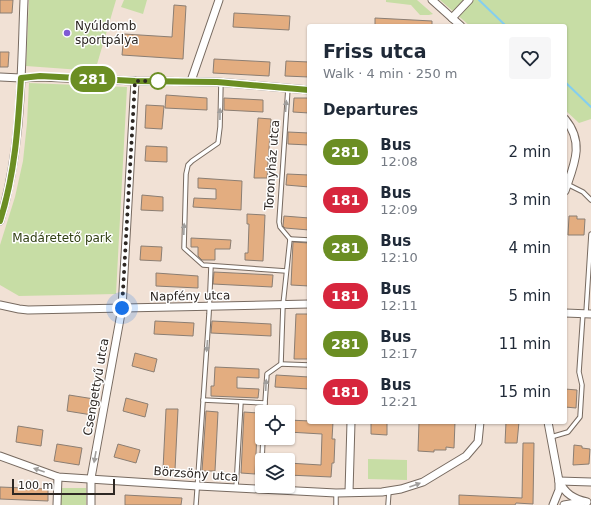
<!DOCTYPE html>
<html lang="en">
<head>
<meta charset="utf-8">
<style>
  body { margin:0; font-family:"DejaVu Sans",sans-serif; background:#f6f6f7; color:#1f2937; height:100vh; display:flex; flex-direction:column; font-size:15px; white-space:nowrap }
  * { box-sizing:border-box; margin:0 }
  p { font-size:13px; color:#747a83 }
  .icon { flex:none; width:22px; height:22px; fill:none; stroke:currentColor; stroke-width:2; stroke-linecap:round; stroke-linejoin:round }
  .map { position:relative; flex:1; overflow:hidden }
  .panel { position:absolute; left:307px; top:24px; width:260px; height:400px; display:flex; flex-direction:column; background:#fff; border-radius:4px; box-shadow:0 1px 3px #0004 }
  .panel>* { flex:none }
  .badge { padding:0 8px; border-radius:13px; font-size:14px; line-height:26px }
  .buttons { position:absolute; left:255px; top:405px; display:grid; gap:8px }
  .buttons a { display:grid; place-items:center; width:40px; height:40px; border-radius:4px; background:#fff; box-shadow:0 1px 3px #0004; font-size:20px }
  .scale { position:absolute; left:12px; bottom:10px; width:103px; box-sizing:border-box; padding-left:4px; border:2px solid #2d2723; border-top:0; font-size:11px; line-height:14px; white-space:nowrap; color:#2d2723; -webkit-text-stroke:3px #fff; paint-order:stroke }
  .you { position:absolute; width:20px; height:20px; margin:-10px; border:3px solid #fff; border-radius:50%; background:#1a73e8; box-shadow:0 0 0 6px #1a73e833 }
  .map>.badge { position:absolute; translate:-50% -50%; box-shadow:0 0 0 2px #fff }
  h2 { padding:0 16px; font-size:15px; line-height:36px }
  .round { display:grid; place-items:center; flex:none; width:42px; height:42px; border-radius:4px; background:#f6f6f7 }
  .headline { display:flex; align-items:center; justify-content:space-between; height:68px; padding:0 16px }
  h1 { font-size:19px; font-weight:700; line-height:30px }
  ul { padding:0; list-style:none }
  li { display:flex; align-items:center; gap:12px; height:48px; padding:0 16px }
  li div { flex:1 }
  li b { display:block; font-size:15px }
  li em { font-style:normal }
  li .badge { min-width:44px; font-weight:700; text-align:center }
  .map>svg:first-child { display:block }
  .green { fill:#c7dda5 }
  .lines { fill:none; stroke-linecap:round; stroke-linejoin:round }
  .stream { stroke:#84ceef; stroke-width:2 }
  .building { fill:#e3ad80; stroke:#8b7e73 }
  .lane-casing { stroke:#776a60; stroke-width:5.5 }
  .street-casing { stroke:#776a60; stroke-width:9 }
  .lane { stroke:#fff; stroke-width:3.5 }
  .street { stroke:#fff; stroke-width:7 }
  .oneway { fill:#a09e9c }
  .line-casing { stroke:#fff; stroke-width:9 }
  .line { stroke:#6b8e23; stroke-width:6 }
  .walk { stroke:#2d2723; stroke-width:4; stroke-dasharray:0 7.2 }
  .poi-dot { fill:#7f5bd5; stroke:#fff; stroke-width:1.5 }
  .stop-dot { fill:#fff; stroke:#6b8e23; stroke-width:2 }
  .labels { text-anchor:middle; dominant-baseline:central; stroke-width:3; stroke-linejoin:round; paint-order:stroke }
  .poi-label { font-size:12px; fill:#2d2723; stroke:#fff; text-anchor:start }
  .street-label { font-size:12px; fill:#2d2723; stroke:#fff }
  .park-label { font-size:12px; fill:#303f12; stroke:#fff }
</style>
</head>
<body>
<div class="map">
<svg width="591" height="505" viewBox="0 0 591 505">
  <rect width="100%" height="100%" fill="#f1e1d5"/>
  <g class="green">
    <path d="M29 0H116L95 71 26 66Z"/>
    <path d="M124 0H147L143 14 121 7Z"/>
    <path d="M386 0H417L433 14 429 15H420L411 5 386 2Z"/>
    <path d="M440 0H591V119L579 123 565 110V26H470Z"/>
    <path d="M29 83 127 87 116 294 19 296 0 285V245L15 197 23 161 27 123Z"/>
    <path d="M368 459 407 460V480L368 479Z"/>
    <path d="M61 488H86V505H60Z"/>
  </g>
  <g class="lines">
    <g class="stream">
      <path d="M479 0 506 26"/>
      <path d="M565 82 591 107"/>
    </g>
  </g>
  <g class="building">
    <path d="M0 0H13L12 13H0Z"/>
    <path d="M174 5 186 6 183 59 122 55 124 34 172 37Z"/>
    <path d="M234 13 290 16 289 30 233 27Z"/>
    <path d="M375 18 432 21V26H375Z"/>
    <path d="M0 52H9L8 67H0Z"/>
    <path d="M214 59 270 62 269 76 213 73Z"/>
    <path d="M286 61 309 62V77L285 76Z"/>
    <path d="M166 95 207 98V110L165 108Z"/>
    <path d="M224 98 263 100V112L224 110Z"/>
    <path d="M294 98H309V113L293 112Z"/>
    <path d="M146 105 164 106 162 129 145 128Z"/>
    <path d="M258 118 271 119 267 178H254Z"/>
    <path d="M288 132 309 133V145L288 144Z"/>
    <path d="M146 146 167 147V162L145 161Z"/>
    <path d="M287 174 309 175V187L286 185Z"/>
    <path d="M198 178 242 181 241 210 193 207 194 198 216 199V189L198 188Z"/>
    <path d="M142 195 163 197V211L141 210Z"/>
    <path d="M247 214 265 215 263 261 245 260V253H248L249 224H247Z"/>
    <path d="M284 216 309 218V230L285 228 283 226Z"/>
    <path d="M569 216H577V219H585L584 235H568Z"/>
    <path d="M191 238 231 240 230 249H215V260H202L198 256V247H191Z"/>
    <path d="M293 242 309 243V286L291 285Z"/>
    <path d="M141 246 162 247 161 261 140 260Z"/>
    <path d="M214 272 273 275 272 287 213 284Z"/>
    <path d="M156 273 198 276V288L156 286Z"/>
    <path d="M296 314H309V359H294Z"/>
    <path d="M155 321 194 323 193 336 154 334Z"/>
    <path d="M212 321 271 324V336L211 333Z"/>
    <path d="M135 353 157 359 154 372 132 366Z"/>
    <path d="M215 367 259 369V378L237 377V388L259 389 258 398 211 396V386H214Z"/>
    <path d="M276 375 309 377V389L275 387Z"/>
    <path d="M565 389 577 390 576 408 565 407Z"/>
    <path d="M69 395 94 399 92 415 67 411Z"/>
    <path d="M126 398 148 404 145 417 123 411Z"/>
    <path d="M166 409H178L175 470 163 469Z"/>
    <path d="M206 411 218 412 215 471H202Z"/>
    <path d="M244 412 258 413 255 474 241 473Z"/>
    <path d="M288 420 333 422 332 439H335L334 463H332L331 477 288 475V463L321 465 322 434 288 432Z"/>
    <path d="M371 422H387V435L371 434Z"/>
    <path d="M419 422H455L454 448 446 447V450H434V452L418 451Z"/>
    <path d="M506 422H519L517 443H505Z"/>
    <path d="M18 426 43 430 41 446 16 442Z"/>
    <path d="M523 443H534L533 504 516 503 515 505H459V495L522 498Z"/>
    <path d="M57 444 82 448 79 465 54 461Z"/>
    <path d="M118 444 140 450 136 463 114 457Z"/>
    <path d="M574 445 582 446V448L590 449 589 464 573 465Z"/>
    <path d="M0 487 48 489V501L0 499Z"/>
    <path d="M125 495 182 498 181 505H125Z"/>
  </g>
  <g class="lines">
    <defs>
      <g id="lane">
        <path d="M221 82 220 127 218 143 192 161 188 165 186 174 184 248 203 265 286 271"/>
        <path d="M288 88 279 222 280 227 290 239"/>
        <path d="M567 184 583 192 591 200"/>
        <path d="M290 239 309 240"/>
        <path d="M586 313 591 234"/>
        <path d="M281 364 309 365"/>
        <path d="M203 400 265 403 267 374 281 364 283 305 290 239"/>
        <path d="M265 412V403"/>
        <path d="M551 437 568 432 580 417 582 385 579 372 583 313"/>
        <path d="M262 460 263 438"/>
        <path d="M236 488 241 402"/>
        <path d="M261 489 262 466"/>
        <path d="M196 505 209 314 211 266"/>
        <path d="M336 505V493"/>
        <path d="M388 505 389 491"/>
      </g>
      <g id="street">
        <path d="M432 0 461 26"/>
        <path d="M452 18 469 0"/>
        <path d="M0 77 21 78 40 77 135 81 217 82 309 90"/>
        <path d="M191 81 219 0"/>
        <path d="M565 119C585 143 574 165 565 191"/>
        <path d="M0 221C22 149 21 74 24 0"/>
        <path d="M0 305 19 309 28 310 309 304"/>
        <path d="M565 313 591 314"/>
        <path d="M548 422 559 481V490L553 505"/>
        <path d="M0 456 58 477 198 486 336 493 382 492 401 489 423 482 466 456 478 442 480 422"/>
        <path d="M559 481C565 494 574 499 587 502"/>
        <path d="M559 481 591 482"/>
        <path d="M349 492 351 422"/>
        <path d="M57 505 58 477"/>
        <path d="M91 505V478L122 308 135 81"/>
        <path d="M564 505 582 502"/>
      </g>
    </defs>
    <use href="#lane" class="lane-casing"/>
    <use href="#street" class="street-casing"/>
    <use href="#lane" class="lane"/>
    <use href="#street" class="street"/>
  </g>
  <defs><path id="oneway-solid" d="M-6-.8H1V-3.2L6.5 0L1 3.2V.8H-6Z"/></defs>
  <g class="oneway">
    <use href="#oneway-solid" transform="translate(286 106) rotate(-86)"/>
    <use href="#oneway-solid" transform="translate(220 114) rotate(-89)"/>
    <use href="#oneway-solid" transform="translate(184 229) rotate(-88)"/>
    <use href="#oneway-solid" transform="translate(207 346) rotate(95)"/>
    <use href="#oneway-solid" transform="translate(266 385) rotate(-87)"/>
    <use href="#oneway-solid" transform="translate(95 457) rotate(100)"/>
    <use href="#oneway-solid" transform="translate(39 470) rotate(-161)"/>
    <use href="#oneway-solid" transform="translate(415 485) rotate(-20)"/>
  </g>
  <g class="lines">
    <defs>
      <path id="line" d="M0 221C15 174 18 127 21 78L40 76 135 81 217 82 309 90"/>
    </defs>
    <use href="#line" class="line-casing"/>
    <use href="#line" class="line"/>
    <path class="walk" d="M122 308 135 81H163H158"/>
  </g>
  <circle class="poi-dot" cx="67" cy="33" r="4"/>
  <circle class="stop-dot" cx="158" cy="81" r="8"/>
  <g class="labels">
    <g class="poi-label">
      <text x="75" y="26">Nyúldomb<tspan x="75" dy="14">sportpálya</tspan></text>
    </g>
    <g class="street-label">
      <text transform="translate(272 165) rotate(-86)">Toronyház utca</text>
      <text transform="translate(190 296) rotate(-1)">Napfény utca</text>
      <text transform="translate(96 387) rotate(-80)">Csengettyű utca</text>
      <text transform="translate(196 474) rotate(4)">Börzsöny utca</text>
    </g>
    <g class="park-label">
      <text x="62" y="238">Madáretető park</text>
    </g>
  </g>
</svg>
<div class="buttons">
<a><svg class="icon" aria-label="locate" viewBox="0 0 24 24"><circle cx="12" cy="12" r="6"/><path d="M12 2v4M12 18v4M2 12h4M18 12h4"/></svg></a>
<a><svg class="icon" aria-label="layers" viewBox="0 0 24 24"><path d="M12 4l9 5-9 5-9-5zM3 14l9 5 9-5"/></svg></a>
</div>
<div class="scale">100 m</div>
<div class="you" style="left:122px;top:308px"></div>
<b class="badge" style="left:93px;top:79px;background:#6b8e23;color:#fff">281</b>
<section class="panel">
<div class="headline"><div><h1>Friss utca</h1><p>Walk · 4 min · 250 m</p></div><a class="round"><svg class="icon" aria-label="heart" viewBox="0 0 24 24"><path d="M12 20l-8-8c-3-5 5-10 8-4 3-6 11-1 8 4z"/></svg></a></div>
<h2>Departures</h2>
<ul>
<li><span class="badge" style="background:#6b8e23;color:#fff">281</span><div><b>Bus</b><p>12:08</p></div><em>2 min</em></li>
<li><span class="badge" style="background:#d7263d;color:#fff">181</span><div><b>Bus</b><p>12:09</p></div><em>3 min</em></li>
<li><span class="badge" style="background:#6b8e23;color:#fff">281</span><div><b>Bus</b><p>12:10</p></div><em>4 min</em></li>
<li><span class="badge" style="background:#d7263d;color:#fff">181</span><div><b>Bus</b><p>12:11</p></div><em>5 min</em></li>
<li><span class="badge" style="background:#6b8e23;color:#fff">281</span><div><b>Bus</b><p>12:17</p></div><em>11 min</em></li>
<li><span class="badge" style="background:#d7263d;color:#fff">181</span><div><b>Bus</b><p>12:21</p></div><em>15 min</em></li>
</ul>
</section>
</div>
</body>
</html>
